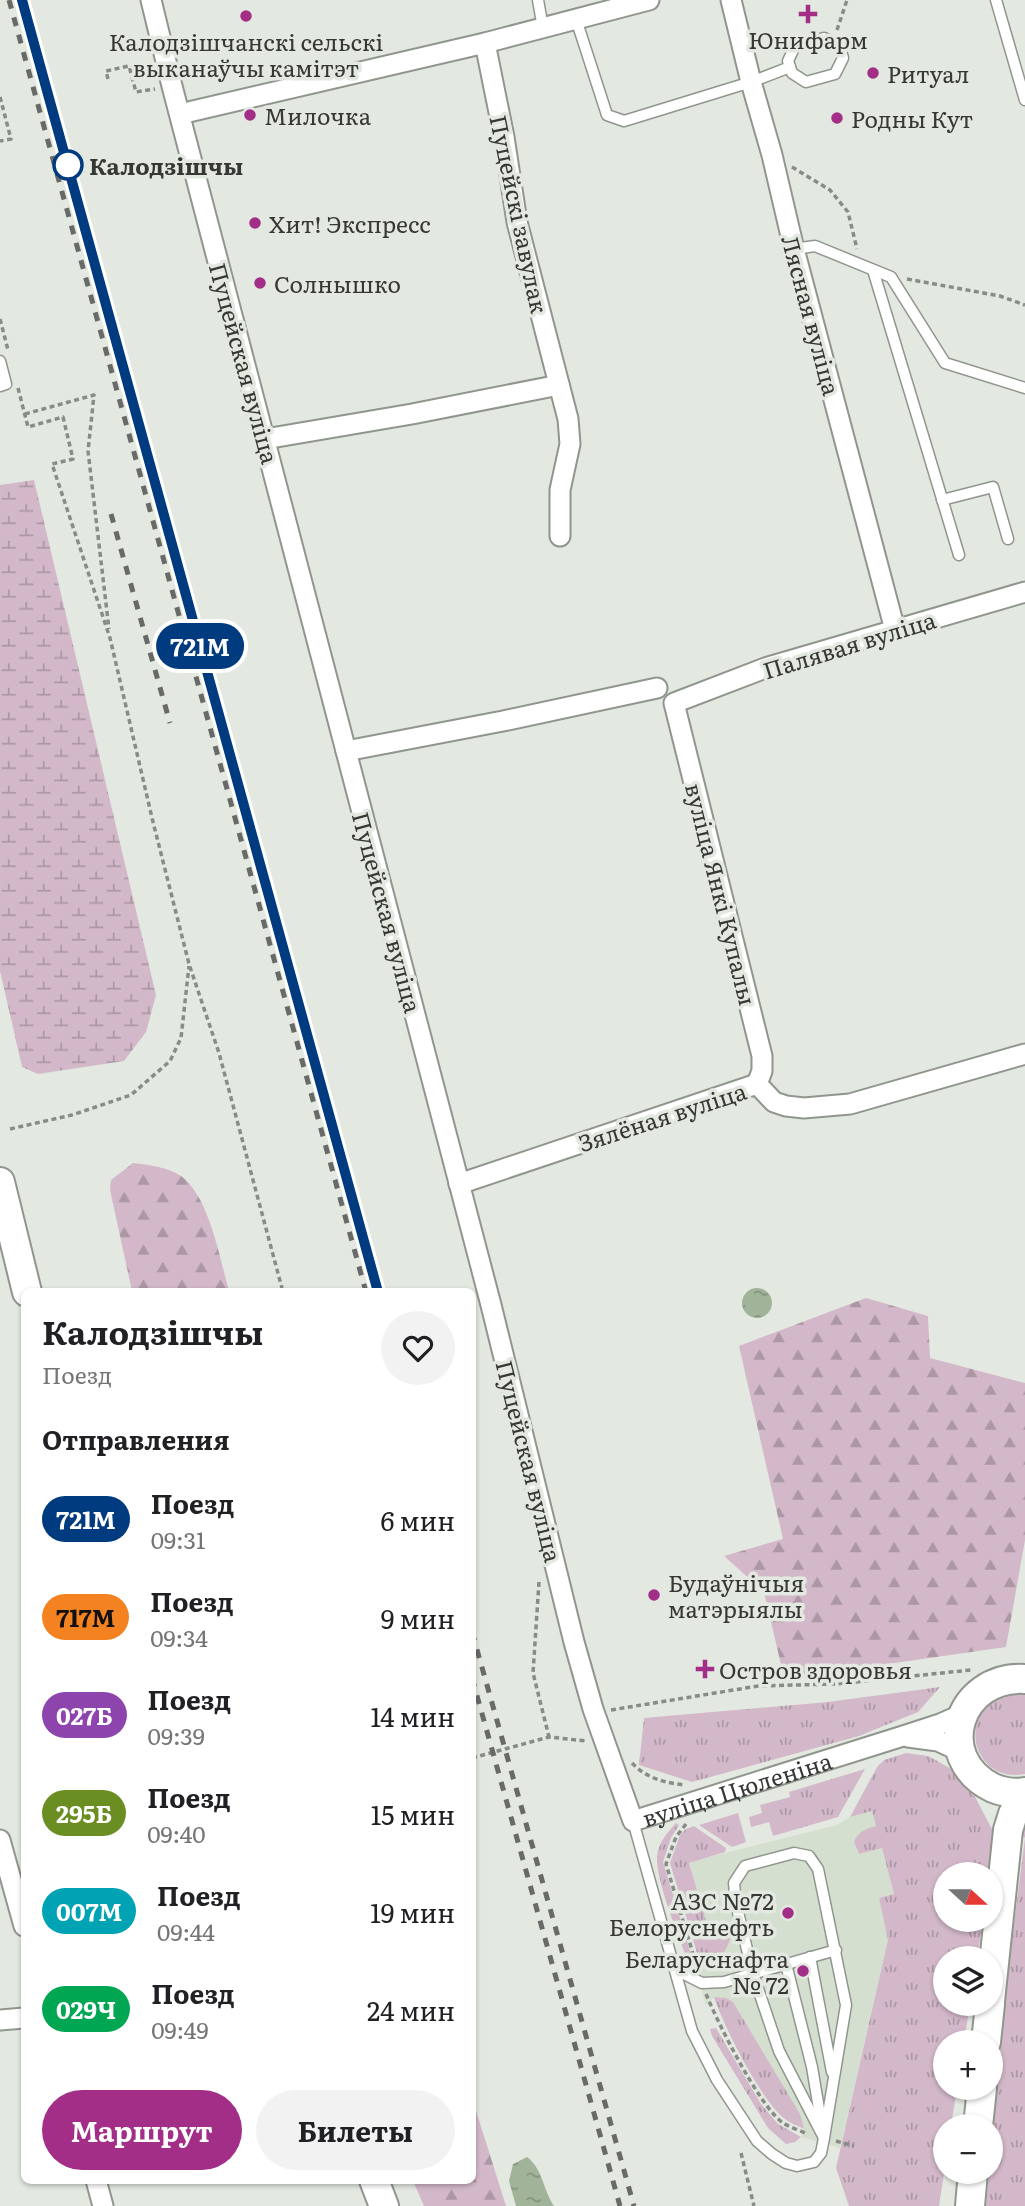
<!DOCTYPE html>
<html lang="ru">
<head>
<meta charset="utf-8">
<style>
  body { margin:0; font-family:Literata,serif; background:#f2f2f2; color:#202124; height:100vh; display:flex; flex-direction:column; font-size:26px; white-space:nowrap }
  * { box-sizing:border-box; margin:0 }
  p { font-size:23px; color:#757577 }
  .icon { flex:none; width:38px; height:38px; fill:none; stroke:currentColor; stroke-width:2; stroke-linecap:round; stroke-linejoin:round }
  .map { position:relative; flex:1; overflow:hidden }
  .drawer { position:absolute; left:21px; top:1288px; width:455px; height:896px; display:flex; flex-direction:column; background:#fff; border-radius:10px; box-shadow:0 2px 5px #0004 }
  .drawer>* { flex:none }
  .badge { padding:0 14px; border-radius:23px; font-size:24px; line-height:46px }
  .needle { width:46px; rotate:111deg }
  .buttons { position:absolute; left:933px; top:1862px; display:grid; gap:14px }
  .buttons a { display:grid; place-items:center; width:70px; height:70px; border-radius:50%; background:#fff; box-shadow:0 2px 5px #0004; font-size:35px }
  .map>.badge { position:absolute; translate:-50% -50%; box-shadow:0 0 0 4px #fff }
  h2 { padding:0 21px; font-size:26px; line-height:63px }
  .round { display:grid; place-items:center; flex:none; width:74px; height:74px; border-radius:37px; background:#f2f2f2 }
  .overview { display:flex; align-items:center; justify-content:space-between; height:119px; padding:0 21px }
  h1 { font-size:33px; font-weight:700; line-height:52px }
  .primary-button { display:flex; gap:14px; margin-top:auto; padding:14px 21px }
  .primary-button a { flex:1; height:80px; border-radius:42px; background:#a22e88; color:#fff; font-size:28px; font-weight:700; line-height:80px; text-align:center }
  .primary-button a+a { background:#f2f2f2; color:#202124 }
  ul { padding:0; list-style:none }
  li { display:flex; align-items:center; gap:21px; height:98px; padding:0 21px }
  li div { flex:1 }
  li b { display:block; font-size:26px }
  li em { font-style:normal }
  li .badge { min-width:77px; font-weight:700; text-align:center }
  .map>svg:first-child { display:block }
  .built { fill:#d5dfd0 }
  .grass { fill:url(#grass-tufts) }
  .forest { fill:url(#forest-firs) }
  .wetland { fill:url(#wetland-marsh) }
  .water { fill:url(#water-ripples) }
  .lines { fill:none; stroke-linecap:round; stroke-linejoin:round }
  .lane-casing { stroke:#90968e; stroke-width:13 }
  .street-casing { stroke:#90968e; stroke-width:23 }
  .secondary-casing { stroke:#90968e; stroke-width:32 }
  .path { stroke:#888c86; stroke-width:3.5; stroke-dasharray:5 3.5; stroke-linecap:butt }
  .lane { stroke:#fff; stroke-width:10 }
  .street { stroke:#fff; stroke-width:19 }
  .secondary { stroke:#fff; stroke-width:28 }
  .rail { stroke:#676a66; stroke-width:5; stroke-dasharray:9 9; stroke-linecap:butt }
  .line-casing { stroke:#fff; stroke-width:16 }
  .line { stroke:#003b80; stroke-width:10 }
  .poi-dot { fill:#a22e88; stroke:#e3e9e0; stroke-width:2.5 }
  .stop-dot { fill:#fff; stroke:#003b80; stroke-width:3.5 }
  .labels { text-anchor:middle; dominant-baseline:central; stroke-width:7; stroke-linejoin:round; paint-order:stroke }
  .poi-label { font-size:23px; fill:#363835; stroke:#e3e9e0; text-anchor:start }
  .stop-label { font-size:23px; font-weight:bold; fill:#363835; stroke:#e3e9e0; text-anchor:start }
  .street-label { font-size:23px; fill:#363835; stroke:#e3e9e0 }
</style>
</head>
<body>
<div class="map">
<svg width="1025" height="2206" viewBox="0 0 1025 2206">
  <defs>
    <pattern id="grass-tufts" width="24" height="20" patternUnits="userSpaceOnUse" patternTransform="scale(1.75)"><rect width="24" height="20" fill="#d3b8ca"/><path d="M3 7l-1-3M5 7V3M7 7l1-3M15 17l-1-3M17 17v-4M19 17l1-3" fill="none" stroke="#ac97a5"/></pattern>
    <pattern id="forest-firs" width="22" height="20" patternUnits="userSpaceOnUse" patternTransform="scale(1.75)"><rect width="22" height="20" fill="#d3b8ca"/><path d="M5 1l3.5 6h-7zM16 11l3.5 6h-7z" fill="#ac97a5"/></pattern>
    <pattern id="wetland-marsh" width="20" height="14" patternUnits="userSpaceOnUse" patternTransform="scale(1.75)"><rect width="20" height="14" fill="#d3b8ca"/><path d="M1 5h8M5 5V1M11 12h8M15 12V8" fill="none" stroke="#ac97a5"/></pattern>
    <pattern id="water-ripples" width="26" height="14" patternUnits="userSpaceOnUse" patternTransform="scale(1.75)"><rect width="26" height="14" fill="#a1b499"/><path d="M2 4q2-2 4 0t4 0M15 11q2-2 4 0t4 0" fill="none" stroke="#84937e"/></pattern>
  </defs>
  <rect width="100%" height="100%" fill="#e3e9e0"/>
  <path class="built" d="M872 1811 894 1894 879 1898 888 1940 840 2148 801 2137 804 2129 726 1998 714 1997 706 2005 694 1964 716 1959 689 1862 837 1825 850 1817Z"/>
  <g class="grass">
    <path d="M940 1687 918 1712 859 1736 692 1782 639 1765 644 1718 828 1702Z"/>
    <path d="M1016 1694 1025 1695V1774C970 1785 952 1703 1016 1694Z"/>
    <path d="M906 1753 928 1756 957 1772 972 1791 995 1835 990 1874H945V1920H983L977 1958H945V2004H970L964 2042H945V2088H957L951 2126H945V2167L939 2206H849L836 2168 888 1940 879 1898 894 1894 882 1848 859 1854 854 1842C858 1831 866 1829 876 1826L872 1811 850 1817 877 1767 884 1760Z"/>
    <path d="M865 1769 838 1817 773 1836 769 1822 751 1827 749 1817 762 1813 760 1805 790 1797 789 1792Z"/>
    <path d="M738 1813 746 1842 732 1847 699 1825Z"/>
    <path d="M676 1823 679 1825 671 1838 663 1862 694 1964 690 1963 687 1959C678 1934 656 1881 657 1857 658 1843 667 1833 676 1823Z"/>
    <path d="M1025 1825V2206H986L989 2172H990L997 2056 1025 1838 1022 1835Z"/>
    <path d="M694 1826 726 1848 725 1852 689 1863 707 1924 725 1922C736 1932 729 1949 718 1958 713 1961 706 1962 700 1963L670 1863 680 1835 686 1829Z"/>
    <path d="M714 1997 726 1998 733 2002 800 2114 804 2129C798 2126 790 2123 785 2119 761 2101 724 2027 714 1997Z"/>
    <path d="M716 2028 761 2104 778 2124 801 2137 795 2142 786 2144 768 2128 712 2036 710 2029Z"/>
  </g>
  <g class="forest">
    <path d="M133 1163C148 1165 168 1167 181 1176 209 1196 220 1259 229 1291H132L110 1190 111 1180Z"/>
    <path d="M866 1298 928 1316 930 1358 1025 1383V1540L1006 1647 804 1676 782 1669 764 1592 724 1556 783 1539 739 1346Z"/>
    <path d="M473 2101 506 2206H424L413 2181 472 2180Z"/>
  </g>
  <path class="wetland" d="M34 480 156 995 146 1032 124 1061 38 1074 22 1067 0 971V485Z"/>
  <g class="water">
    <circle cx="757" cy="1303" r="15"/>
    <path d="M527 2157C543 2169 543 2190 554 2206H516L509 2181 513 2164Z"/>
  </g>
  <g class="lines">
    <defs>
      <g id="lane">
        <path d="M538 0 543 28"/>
        <path d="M996 0 1025 100"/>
        <path d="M576 19 607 115 624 121 751 82 790 67"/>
        <path d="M824 38 839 45 843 58 835 74 806 82 792 73 788 61 795 46Z"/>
        <path d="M794 249 815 246 891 277 945 363 1025 388"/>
        <path d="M873 270 959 555"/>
        <path d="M0 361 6 384 0 386"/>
        <path d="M942 500 993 487 1008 539"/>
        <path d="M633 1821 692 2031 717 2080 757 2141 772 2154 786 2163 797 2166 814 2162 821 2153 824 2138 846 2005 818 1869 809 1856 794 1853 745 1866 734 1883 736 1904 753 1974 779 2051 824 2138"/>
        <path d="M810 1957 832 2072"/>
        <path d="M786 1964 812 2067 822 2127"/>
        <path d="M676 1970 702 1983 724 1982 836 1950"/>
      </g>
      <g id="street">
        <path id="s1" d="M151 0 172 86 491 1305 574 1642 593 1709 633 1821 903 1736 940 1724 963 1714"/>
        <path d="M731 0 751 82 772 155 794 249 895 630"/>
        <path d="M485 43 504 137 517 222 568 419 570 444 560 490V536"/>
        <path d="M180 114 485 43 649 0"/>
        <path d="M265 439 412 414 559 385"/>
        <path d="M346 751 503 721 657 688"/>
        <path d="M757 1084 762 1071V1056L674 703 768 667 1025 592"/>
        <path d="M757 1084 774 1102 786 1106 804 1108 850 1104 1025 1054"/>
        <path d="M459 1184 757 1084"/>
        <path d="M908 1737 938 1741 960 1751"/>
        <path d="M0 1840 24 1926"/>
        <path d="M0 2020 24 2018"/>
        <path d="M96 2180 103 2206"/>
      </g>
      <g id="secondary">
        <path d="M0 1182 27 1292"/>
        <path d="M1025 1679C958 1675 932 1758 993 1788 1003 1792 1014 1794 1025 1792"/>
        <path d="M990 2001 1008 1830 1013 1814 1025 1798"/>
        <path d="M986 2042 990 2004"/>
        <path d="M978 2126 982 2088"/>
        <path d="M374 2180 384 2206"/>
        <path d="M970 2206 973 2172"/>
      </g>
    </defs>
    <use href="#lane" class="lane-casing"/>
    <use href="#street" class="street-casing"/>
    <use href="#secondary" class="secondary-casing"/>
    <g class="path">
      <path d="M837 30 847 0"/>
      <path d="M108 79 106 71 129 66 136 92 155 89"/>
      <path d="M0 97 11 139 0 141"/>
      <path d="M792 167 830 190 848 212 857 249"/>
      <path d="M907 279 1000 296 1025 305"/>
      <path d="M0 319 8 350"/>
      <path d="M18 388 28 427 63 417 73 459 52 464 110 638 153 822 189 964 219 1053 283 1292"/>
      <path d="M25 414 94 395 88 451 109 629"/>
      <path d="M10 1129 72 1115 131 1095 170 1061 181 1038 189 966"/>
      <path d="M539 1582 533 1673 549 1737"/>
      <path d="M611 1710 758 1686 835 1684 971 1670"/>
      <path d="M472 1758 549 1737 586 1741"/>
      <path d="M632 1763C646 1778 665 1783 685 1785"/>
      <path d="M686 1824 676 1837 666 1864 697 1967"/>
      <path d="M706 1994C718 2023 759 2106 783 2123 790 2127 800 2131 808 2134"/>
      <path d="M836 2141 854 2146"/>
      <path d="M741 2153 754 2206"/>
    </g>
    <use href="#lane" class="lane"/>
    <use href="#street" class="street"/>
    <use href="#secondary" class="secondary"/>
    <g class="rail">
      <path d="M9 0 366 1292"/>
      <path d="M22 0 378 1292"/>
      <path d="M111 514 170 723"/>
      <path d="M472 1632 634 2206"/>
      <path d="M472 1678 620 2206"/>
    </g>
  </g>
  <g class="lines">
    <defs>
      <path id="line" d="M22 0 378 1292"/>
    </defs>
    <use href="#line" class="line-casing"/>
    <use href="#line" class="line"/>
  </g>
  <g class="poi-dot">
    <path d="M804.5 3.5h7v7h7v7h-7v7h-7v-7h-7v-7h7z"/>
    <circle cx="246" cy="16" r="7"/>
    <circle cx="873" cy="73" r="7"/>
    <circle cx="250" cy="115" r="7"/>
    <circle cx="837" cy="118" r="7"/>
    <circle cx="255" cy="223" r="7"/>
    <circle cx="260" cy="283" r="7"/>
    <circle cx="654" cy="1595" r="7"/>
    <path d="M701.5 1658.5h7v7h7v7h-7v7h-7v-7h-7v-7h7z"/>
    <circle cx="788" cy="1913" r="7"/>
    <circle cx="803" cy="1971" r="7"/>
  </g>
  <circle class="stop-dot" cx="68" cy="165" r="14"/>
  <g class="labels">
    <g class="poi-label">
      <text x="808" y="39" text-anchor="middle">Юнифарм</text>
      <text x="246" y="41" text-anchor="middle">Калодзішчанскі сельскі<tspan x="246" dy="26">выканаўчы камітэт</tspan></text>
      <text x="887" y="73">Ритуал</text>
      <text x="264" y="115">Милочка</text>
      <text x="851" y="118">Родны Кут</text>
      <text x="269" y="223">Хит! Экспресс</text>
      <text x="274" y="283">Солнышко</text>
      <text x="668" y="1582">Будаўнічыя<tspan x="668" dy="26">матэрыялы</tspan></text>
      <text x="719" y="1669">Остров здоровья</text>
      <text x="774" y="1900" text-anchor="end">АЗС №72<tspan x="774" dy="26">Белоруснефть</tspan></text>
      <text x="789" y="1958" text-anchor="end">Беларуснафта<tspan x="789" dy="26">№ 72</tspan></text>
    </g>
    <g class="stop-label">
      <text x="89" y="165">Калодзішчы</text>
    </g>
    <g class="street-label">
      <text transform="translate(520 214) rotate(78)">Пуцейскі завулак</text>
      <text transform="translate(812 315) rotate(75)">Лясная вуліца</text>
      <text transform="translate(245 363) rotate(75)">Пуцейская вуліца</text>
      <text transform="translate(849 644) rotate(-17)">Палявая вуліца</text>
      <text transform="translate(722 894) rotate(76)">вуліца Янкі Купалы</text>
      <text transform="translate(388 912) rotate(75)">Пуцейская вуліца</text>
      <text transform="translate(662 1116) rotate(-18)">Зялёная вуліца</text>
      <text transform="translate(530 1461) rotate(76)">Пуцейская вуліца</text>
      <text stroke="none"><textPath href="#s1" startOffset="1993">вуліца Цюленіна</textPath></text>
    </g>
  </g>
</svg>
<div class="buttons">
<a><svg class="needle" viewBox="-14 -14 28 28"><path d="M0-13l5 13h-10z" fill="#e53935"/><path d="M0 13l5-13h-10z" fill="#757577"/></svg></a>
<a><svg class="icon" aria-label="layers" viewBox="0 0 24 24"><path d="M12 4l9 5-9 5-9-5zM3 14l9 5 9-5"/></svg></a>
<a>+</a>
<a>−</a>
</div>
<b class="badge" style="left:200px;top:646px;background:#003b80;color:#fff">721М</b>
<section class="drawer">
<div class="overview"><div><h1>Калодзішчы</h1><p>Поезд</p></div><a class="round"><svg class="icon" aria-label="heart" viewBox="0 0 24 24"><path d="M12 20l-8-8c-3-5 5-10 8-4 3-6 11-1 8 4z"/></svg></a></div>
<h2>Отправления</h2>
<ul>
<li><span class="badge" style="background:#003b80;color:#fff">721М</span><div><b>Поезд</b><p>09:31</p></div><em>6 мин</em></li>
<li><span class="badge" style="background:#f58220;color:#111">717М</span><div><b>Поезд</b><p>09:34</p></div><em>9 мин</em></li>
<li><span class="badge" style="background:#8e44ad;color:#fff">027Б</span><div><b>Поезд</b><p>09:39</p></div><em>14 мин</em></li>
<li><span class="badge" style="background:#6b8e23;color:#fff">295Б</span><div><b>Поезд</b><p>09:40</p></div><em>15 мин</em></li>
<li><span class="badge" style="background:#00a3b4;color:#fff">007М</span><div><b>Поезд</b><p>09:44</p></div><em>19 мин</em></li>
<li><span class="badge" style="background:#00a651;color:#fff">029Ч</span><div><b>Поезд</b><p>09:49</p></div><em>24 мин</em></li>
</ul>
<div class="primary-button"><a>Маршрут</a><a>Билеты</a></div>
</section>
</div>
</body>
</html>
